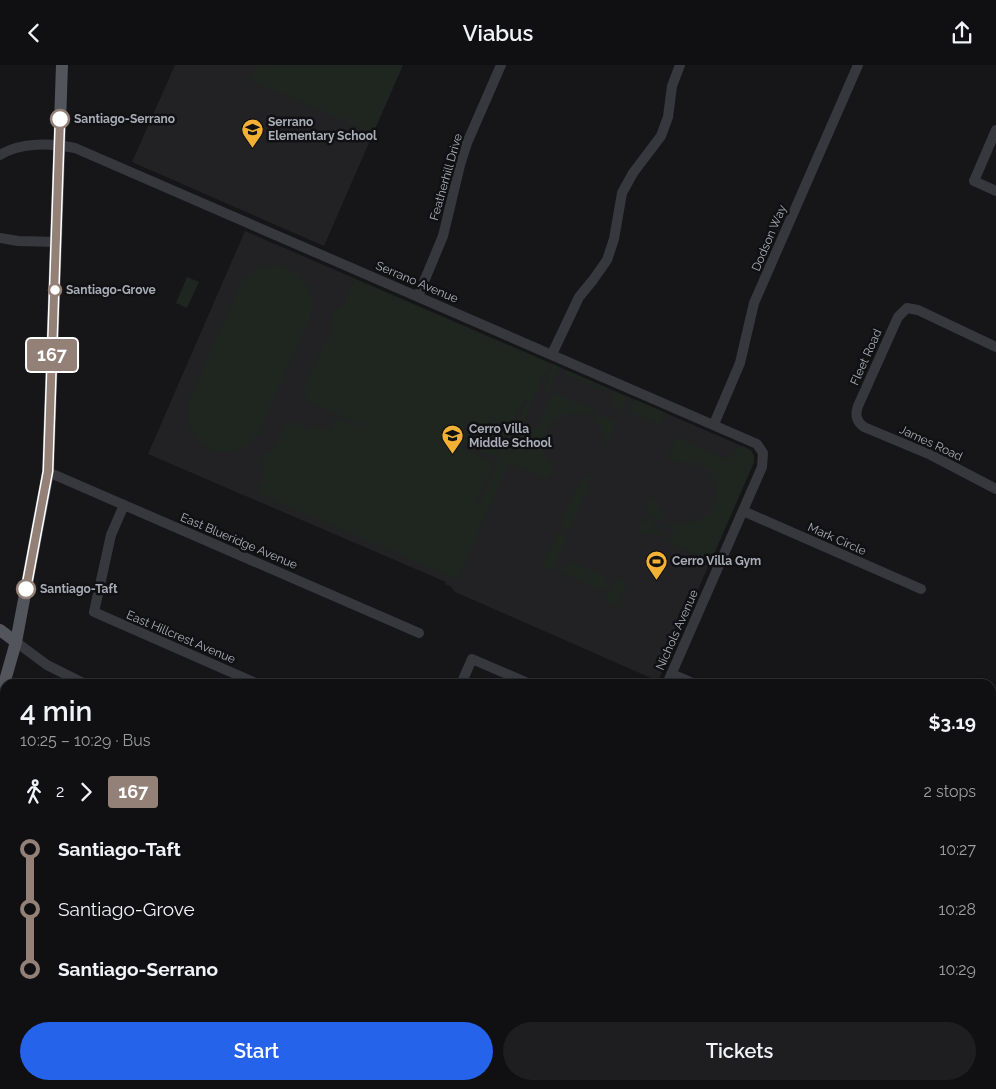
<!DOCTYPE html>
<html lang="en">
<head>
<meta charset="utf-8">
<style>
  body { margin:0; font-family:Raleway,sans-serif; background:#1e1e20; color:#f1f3f6; height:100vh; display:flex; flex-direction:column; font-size:19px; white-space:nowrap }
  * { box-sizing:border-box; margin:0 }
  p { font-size:16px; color:#9c9d9f }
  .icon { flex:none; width:28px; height:28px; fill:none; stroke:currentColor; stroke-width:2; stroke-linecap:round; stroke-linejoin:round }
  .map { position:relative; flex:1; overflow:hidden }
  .sheet { position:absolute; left:0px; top:614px; width:996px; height:411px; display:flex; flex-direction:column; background:#101012; border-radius:15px 15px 0 0; box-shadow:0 1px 4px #0004,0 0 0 1px #303032 }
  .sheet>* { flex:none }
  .badge { padding:0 10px; border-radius:4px; font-size:18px; line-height:32px }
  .map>.badge { position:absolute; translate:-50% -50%; box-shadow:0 0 0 2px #fff }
  .legs { display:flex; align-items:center; gap:8px; height:55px; padding:0 20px; font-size:16px }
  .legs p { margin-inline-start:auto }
  .head { display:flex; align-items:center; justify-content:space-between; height:85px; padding:0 20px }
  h1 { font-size:28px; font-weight:600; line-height:38px }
  .action { display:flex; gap:10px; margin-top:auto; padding:10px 20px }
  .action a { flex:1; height:58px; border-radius:30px; background:#2563eb; color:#fff; font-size:20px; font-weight:600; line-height:58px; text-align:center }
  .action a+a { background:#1e1e20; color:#f1f3f6 }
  ul { padding:0 20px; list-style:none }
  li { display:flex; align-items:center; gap:18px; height:60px; font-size:19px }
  li i { display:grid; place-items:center; width:8px; height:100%; margin:0 6px; background:currentColor }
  li i::after { content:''; width:12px; height:12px; margin:-6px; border:4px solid; border-radius:50%; background:#101012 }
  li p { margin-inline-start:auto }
  li:first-child i { background:linear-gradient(#0000 50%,currentColor 0) }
  li:last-child i { background:linear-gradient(currentColor 50%,#0000 0) }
  header { display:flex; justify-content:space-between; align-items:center; height:65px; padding:0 20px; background:#101012; font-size:22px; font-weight:600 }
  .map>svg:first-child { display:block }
  .built { fill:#222225 }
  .green { fill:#1e261f; fill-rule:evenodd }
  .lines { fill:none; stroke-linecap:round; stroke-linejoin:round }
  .minor { stroke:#37383d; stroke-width:10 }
  .major { stroke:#53555c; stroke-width:12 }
  .line-1-casing { stroke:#fff; stroke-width:11 }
  .line-1 { stroke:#938177; stroke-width:8 }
  .stop-1-dot { fill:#fff; stroke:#938177; stroke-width:2.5 }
  .labels { text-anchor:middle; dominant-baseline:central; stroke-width:5; stroke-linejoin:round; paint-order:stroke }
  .stop-label { font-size:12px; font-weight:bold; fill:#a8adb8; stroke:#111113; text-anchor:start }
  .poi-label { font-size:12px; font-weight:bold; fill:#a8adb8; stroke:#111113; text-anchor:start }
  .street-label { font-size:12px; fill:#a8adb8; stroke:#111113 }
</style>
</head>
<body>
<header><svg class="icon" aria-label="back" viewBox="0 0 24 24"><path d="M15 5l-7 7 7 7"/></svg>Viabus<svg class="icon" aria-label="share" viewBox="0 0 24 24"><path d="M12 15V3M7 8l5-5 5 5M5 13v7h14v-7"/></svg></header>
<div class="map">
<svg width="996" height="1024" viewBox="0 0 996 1024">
  <rect width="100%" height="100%" fill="#161618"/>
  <g class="built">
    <path d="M175 0H403L324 181 132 97Z"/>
    <path d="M245 166 751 385 754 391V397L658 616 455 527 450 521 445 519 446 517 148 389Z"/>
    <path d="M0 850 5 852V1020H759L757 1024H0Z"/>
  </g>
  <g class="green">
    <path d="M257 0H403L373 68 250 15Z"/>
    <path d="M275 200C303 204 318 227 310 254L258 370C227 408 175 378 190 332L242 215 257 204Z"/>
    <path d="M187 212 199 217 187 243 176 238Z"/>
    <path d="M355 214 549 298 524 357 538 363 553 327 595 345 594 348 617 357 606 383 602 364 594 356 596 350 587 346 585 350C562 342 538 362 544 387 546 393 551 398 554 404L547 414 509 398 458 515 256 428 262 417 265 407 261 398 265 387 270 389 276 376H278L284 361 288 357 295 358 312 365 315 359 330 366 336 353 358 362V359L307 336 303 326 323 279 333 268 331 259 332 248 345 236ZM524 335 527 336 512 368 514 369 510 378 498 382 483 372 463 363 464 361 499 376 506 373ZM459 378 495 392 498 399 479 439 476 437 493 399 491 396 458 381Z"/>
    <path d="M553 299 559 302 549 326 543 323Z"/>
    <path d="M566 305 607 323 605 326 565 309Z"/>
    <path d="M614 326 628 332 621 348 610 335Z"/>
    <path d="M634 334 666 348 660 360 629 347Z"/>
    <path d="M676 372 725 394 743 381C750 385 755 388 754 397L711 496 667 477 666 474 674 471 670 461 663 463 665 458 673 461 674 457 683 460 684 458C714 459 729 420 703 402 690 393 679 401 667 393Z"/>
    <path d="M589 410H594L570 465 560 460 577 422Z"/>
    <path d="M652 431 665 453 663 457 656 454 655 455 645 445Z"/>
    <path d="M644 448 654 458 652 464 658 467 660 463 664 473 640 465 639 460 640 456 647 460 648 457 642 453Z"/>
    <path d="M558 466 568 471 552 506 542 502Z"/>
    <path d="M571 496 607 512 606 515 608 517 604 526 558 506 559 501 568 503Z"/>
    <path d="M615 512 627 518 617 542 605 536Z"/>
    <path d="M253 1020H362L360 1024H251Z"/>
    <path d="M374 1020H503V1024H372Z"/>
  </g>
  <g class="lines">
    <g class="minor">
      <path d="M996 65 974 116 996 126"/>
      <path d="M0 90C20 77 52 78 75 83L757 379 763 388 762 402 667 619"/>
      <path d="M0 173 18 176 56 177"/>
      <path d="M418 231 443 171 460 100 467 78 501 0"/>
      <path d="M996 282 918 245 907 243 898 252 858 341C855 350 856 356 864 362L931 390 996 424"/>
      <path d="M552 289 579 232 593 215 607 195 614 174 622 128 633 108 661 71 668 52 672 21 680 0"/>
      <path d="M714 359 740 298 754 238 858 0"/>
      <path d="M48 407 419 568"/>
      <path d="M124 440 111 470 94 547 258 619"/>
      <path d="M743 446 921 524"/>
      <path d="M16 577 47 600 85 619"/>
      <path d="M672 609 695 619"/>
      <path d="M461 619 472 594 530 619"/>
      <path d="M991 747 996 749"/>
      <path d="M0 775 5 777"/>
      <path d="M991 927 996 929"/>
      <path d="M991 1009 996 1012"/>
      <path d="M991 1020 996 1022"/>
      <path d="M856 1024 858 1020"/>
    </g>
    <g class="major">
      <path d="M0 565 16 577"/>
      <path d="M0 633 16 577 48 407 62 0"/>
    </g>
  </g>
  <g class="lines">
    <defs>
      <path id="line-1" d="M26 524 48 406 60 54"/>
    </defs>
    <use href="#line-1" class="line-1-casing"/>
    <use href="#line-1" class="line-1"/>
  </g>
  <defs>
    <symbol id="school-pin" viewBox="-11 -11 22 30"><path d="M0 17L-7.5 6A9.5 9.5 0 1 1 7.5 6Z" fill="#f2b134" stroke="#111113"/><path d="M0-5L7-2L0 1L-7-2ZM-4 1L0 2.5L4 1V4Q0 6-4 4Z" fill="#111"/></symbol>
    <symbol id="stadium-pin" viewBox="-11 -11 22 30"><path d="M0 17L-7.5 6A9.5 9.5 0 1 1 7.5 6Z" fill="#f2b134" stroke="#111113"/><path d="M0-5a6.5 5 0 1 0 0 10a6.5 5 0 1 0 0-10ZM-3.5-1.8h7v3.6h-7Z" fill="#111"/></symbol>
  </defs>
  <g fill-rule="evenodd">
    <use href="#school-pin" x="240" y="52" width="25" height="34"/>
    <use href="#school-pin" x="440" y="358" width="25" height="34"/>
    <use href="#stadium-pin" x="644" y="484" width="25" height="34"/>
  </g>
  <g class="stop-1-dot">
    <circle cx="60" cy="54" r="9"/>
    <circle cx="55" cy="225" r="6"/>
    <circle cx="26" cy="524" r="9"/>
  </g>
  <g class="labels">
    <g class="stop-label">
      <text x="74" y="54">Santiago-Serrano</text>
      <text x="66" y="225">Santiago-Grove</text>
      <text x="40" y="524">Santiago-Taft</text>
    </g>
    <g class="poi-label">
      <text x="268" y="57">Serrano<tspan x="268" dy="14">Elementary School</tspan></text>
      <text x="469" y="364">Cerro Villa<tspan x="469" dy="14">Middle School</tspan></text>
      <text x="672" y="496">Cerro Villa Gym</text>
    </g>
    <g class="street-label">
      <text transform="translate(446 112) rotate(-74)">Featherhill Drive</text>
      <text transform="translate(769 173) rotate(-67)">Dodson Way</text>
      <text transform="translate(417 217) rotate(23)">Serrano Avenue</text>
      <text transform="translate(866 292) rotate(-66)">Fleet Road</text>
      <text transform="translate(931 378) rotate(25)">James Road</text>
      <text transform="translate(837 474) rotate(24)">Mark Circle</text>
      <text transform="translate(239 476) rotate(23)">East Blueridge Avenue</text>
      <text transform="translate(677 565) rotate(-66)">Nichols Avenue</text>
      <text transform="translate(181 572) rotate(23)">East Hillcrest Avenue</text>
    </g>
  </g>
</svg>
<b class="badge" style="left:52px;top:290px;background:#938177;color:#fff">167</b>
<section class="sheet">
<div class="head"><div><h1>4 min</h1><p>10:25 – 10:29 · Bus</p></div><b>$3.19</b></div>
<div class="legs"><svg class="icon" aria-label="walk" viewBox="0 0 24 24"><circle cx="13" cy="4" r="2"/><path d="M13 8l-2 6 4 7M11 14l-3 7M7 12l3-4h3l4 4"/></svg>2<svg class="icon" aria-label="forward" viewBox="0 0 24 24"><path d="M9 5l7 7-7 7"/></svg><b class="badge" style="background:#938177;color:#fff">167</b><p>2 stops</p></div>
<ul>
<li><i style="color:#938177"></i><b>Santiago-Taft</b><p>10:27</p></li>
<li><i style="color:#938177"></i><span>Santiago-Grove</span><p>10:28</p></li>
<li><i style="color:#938177"></i><b>Santiago-Serrano</b><p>10:29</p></li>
</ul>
<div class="action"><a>Start</a><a>Tickets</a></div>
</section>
</div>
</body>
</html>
